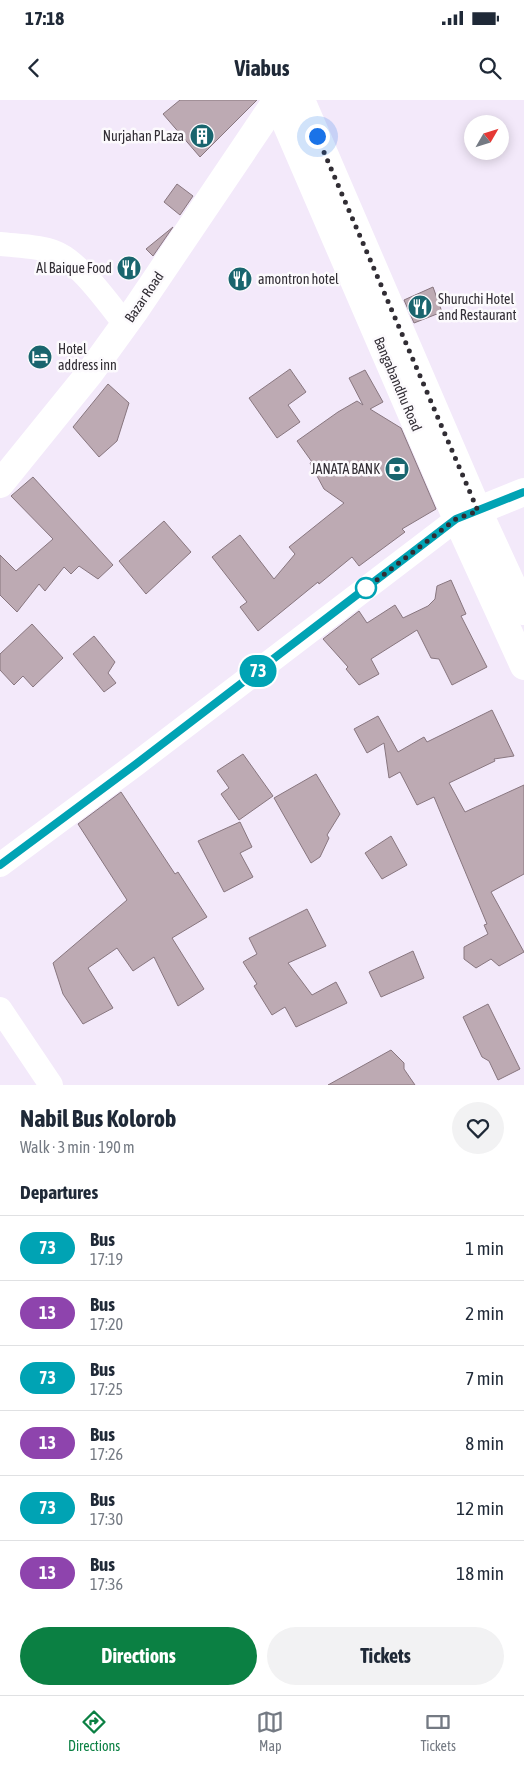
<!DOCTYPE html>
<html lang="en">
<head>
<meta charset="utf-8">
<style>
  body { margin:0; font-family:"Asap Condensed",sans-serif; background:#f2f2f3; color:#1f2937; height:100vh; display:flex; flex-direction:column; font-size:19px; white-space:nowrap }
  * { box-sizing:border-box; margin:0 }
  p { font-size:16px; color:#747a83 }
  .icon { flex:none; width:28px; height:28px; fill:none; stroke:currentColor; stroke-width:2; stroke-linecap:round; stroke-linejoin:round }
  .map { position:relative; height:985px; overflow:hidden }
  .side { display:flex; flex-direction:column; background:#fff; flex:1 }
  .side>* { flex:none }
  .badge { padding:0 10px; border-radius:16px; font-size:18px; line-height:32px }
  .needle { width:32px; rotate:51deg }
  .controls { position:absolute; left:464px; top:15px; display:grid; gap:10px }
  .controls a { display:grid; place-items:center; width:45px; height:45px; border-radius:50%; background:#fff; box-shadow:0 2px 12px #0003; font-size:25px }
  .you { position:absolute; width:25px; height:25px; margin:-12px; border:4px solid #fff; border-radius:50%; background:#1a73e8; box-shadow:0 0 0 8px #1a73e833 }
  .map>.badge { position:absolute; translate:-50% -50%; box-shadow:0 0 0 2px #fff }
  h2 { padding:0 20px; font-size:19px; line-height:45px }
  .round { display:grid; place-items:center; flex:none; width:52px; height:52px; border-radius:26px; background:#f2f2f3 }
  .head { display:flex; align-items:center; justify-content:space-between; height:85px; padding:0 20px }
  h1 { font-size:24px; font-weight:700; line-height:38px }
  .button { display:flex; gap:10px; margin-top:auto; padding:10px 20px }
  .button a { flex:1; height:58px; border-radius:30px; background:#0b8043; color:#fff; font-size:20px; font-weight:700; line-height:58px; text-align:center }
  .button a+a { background:#f2f2f3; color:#1f2937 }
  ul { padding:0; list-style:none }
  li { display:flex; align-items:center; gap:15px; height:65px; padding:0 20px; border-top:1px solid #e0e1e3 }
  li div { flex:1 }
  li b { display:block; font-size:19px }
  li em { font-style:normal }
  li .badge { min-width:55px; font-weight:700; text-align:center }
  .status { display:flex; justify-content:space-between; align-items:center; height:35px; padding:0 25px; background:#fff; direction:ltr }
  .status svg { height:14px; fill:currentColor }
  header { display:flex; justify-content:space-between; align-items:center; height:65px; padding:0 20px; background:#fff; font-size:22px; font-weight:700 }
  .tabs { display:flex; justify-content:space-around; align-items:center; height:70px; border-top:1px solid #e0e1e3; background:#fff; font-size:14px; color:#747a83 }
  .tabs a { display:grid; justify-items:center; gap:2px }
  .tabs .on { color:#0b8043 }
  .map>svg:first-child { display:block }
  .building { fill:#bdaab3; stroke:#88767f }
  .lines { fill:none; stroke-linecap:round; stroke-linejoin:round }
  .minor { stroke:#fff; stroke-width:24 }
  .tertiary { stroke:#fff; stroke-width:28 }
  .primary { stroke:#fff; stroke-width:28 }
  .line-casing { stroke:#fff; stroke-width:11 }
  .line { stroke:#00a3b4; stroke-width:8 }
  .walk { stroke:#312d34; stroke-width:5; stroke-dasharray:0 9 }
  .stop-dot { fill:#fff; stroke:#00a3b4; stroke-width:2.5 }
  .labels { text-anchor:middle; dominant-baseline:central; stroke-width:5; stroke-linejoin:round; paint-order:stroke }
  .poi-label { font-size:14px; fill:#312d34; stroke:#fcfafd; text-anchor:end }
  .street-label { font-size:14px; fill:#312d34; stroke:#fcfafd }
</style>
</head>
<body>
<div class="status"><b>17:18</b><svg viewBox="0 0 49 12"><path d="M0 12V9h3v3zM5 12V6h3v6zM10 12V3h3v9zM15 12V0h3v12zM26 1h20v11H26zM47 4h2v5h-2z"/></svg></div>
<header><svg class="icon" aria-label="back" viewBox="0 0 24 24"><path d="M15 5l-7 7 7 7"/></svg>Viabus<svg class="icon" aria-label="search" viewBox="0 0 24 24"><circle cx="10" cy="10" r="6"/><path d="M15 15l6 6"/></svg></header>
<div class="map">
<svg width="524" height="985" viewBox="0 0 524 985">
  <rect width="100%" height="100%" fill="#f3e9fa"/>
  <g class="building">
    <path d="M180 0H257L200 57 163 14Z"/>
    <path d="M177 84 193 96 180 115 164 102Z"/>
    <path d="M173 127 153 156 146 149Z"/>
    <path d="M433 187 442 212 414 223 404 200Z"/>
    <path d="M290 269 306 292 288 305 300 322 277 338 249 298Z"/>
    <path d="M365 270 383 302 370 309 401 328 436 409 402 429 405 432 359 466 352 457 319 484 318 482 258 531 240 507 247 502 212 457 240 435 274 479 295 454 289 447 344 403 324 389 310 363 312 362 297 341 338 312 357 301 363 305 349 278Z"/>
    <path d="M108 284 129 303 117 341 99 357 73 327Z"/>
    <path d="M33 377 113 465 98 479 79 466 71 474 64 467 45 491 39 484 17 512 0 495V455L16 471 53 439 11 396Z"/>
    <path d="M164 421 191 452 146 494 119 461Z"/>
    <path d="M451 480 466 514 461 516 487 567 452 585 439 559 431 558 417 530 371 559 379 574 359 585 346 569 348 567 323 539 359 511 367 523 395 505 403 518 428 506 435 499 437 486Z"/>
    <path d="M32 524 63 558 33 587 23 576 14 585 0 570V554Z"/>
    <path d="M94 536 115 562 108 573 116 583 104 592 73 554Z"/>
    <path d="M492 610 514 656 494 659 495 661 449 683 465 712 524 685V774L491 792 524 852 499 866 491 859 476 868 464 859V847L488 834 484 825 487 824 434 697 417 705 400 672 389 678 384 643 367 653 354 629 378 616 398 652 424 637 427 642Z"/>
    <path d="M243 654 273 696 239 720 221 694 229 688 217 671Z"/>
    <path d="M316 674 340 714 327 735 329 738 320 757 311 763 274 698Z"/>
    <path d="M121 692 175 774 178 772 207 817 172 838 204 889 178 906 154 857 133 871 117 848 88 868 113 908 83 924 63 894 53 863 127 800 78 724Z"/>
    <path d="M240 722 252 747 240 753 253 777 224 792 198 741Z"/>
    <path d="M391 736 407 765 382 779 365 753Z"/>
    <path d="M307 809 326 846 288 863 312 895 336 882 347 903 296 927 285 907 272 915 254 886 257 884 243 862 257 854 249 838Z"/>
    <path d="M413 851 424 878 381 897 369 872Z"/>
    <path d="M488 904 520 969 498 980 489 961 482 957 463 917Z"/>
    <path d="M391 950 404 963V969L415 985H328Z"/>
  </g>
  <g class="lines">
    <g class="minor">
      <path d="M0 144C17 146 38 146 54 152 79 161 108 203 125 224"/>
      <path d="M0 765 136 664 457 419"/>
      <path d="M0 909 51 985"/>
    </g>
    <g class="tertiary">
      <path d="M0 384 89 274 136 209 277 0"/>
      <path d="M457 419 524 392"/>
    </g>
    <g class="primary">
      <path d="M276 0 457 419 524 566"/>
      <path d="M301 0 478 411 524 511"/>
    </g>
  </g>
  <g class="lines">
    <defs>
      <path id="line" d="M0 765 136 664 456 419 524 392"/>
    </defs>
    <use href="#line" class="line-casing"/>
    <use href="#line" class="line"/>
    <path class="walk" d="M317 36 478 411 456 419 365 489 366 488"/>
  </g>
  <defs>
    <symbol id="building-disc" viewBox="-11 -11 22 22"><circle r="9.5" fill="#19656e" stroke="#fcfafd"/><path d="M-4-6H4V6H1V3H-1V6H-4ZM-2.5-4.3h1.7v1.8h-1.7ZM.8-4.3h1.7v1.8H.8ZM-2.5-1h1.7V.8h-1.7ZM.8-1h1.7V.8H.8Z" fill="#fff"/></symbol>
    <symbol id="restaurant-disc" viewBox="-11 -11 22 22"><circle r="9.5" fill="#19656e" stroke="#fcfafd"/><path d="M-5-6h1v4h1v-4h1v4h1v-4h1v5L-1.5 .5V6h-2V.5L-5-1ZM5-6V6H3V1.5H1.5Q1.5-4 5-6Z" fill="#fff"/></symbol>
    <symbol id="hotel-disc" viewBox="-11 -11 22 22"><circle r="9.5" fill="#19656e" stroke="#fcfafd"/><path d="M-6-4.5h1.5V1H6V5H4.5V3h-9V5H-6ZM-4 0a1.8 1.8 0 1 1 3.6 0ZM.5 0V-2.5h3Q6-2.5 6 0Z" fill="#fff"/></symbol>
    <symbol id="bank-disc" viewBox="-11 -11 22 22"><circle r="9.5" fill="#19656e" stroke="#fcfafd"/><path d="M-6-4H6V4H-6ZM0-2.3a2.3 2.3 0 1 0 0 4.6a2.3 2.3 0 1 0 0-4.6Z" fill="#fff"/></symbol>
  </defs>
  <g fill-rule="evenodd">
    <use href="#building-disc" x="188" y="22" width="28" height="28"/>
    <use href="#restaurant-disc" x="115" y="154" width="28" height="28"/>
    <use href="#restaurant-disc" x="226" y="165" width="28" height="28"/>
    <use href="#restaurant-disc" x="406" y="193" width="28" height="28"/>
    <use href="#hotel-disc" x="26" y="243" width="28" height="28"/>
    <use href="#bank-disc" x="383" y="355" width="28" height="28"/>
  </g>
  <circle class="stop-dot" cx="366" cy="488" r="10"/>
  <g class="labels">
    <g class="poi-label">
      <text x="184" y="36">Nurjahan PLaza</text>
      <text x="112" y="168">Al Baique Food</text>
      <text x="258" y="179" text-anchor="start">amontron hotel</text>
      <text x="438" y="199" text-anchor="start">Shuruchi Hotel<tspan x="438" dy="16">and Restaurant</tspan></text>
      <text x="58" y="249" text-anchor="start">Hotel<tspan x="58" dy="16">address inn</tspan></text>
      <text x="380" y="369">JANATA BANK</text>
    </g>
    <g class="street-label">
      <text transform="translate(144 197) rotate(-56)">Bazar Road</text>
      <text transform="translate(398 284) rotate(67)">Bangabandhu Road</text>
    </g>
  </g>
</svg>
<div class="controls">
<a><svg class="needle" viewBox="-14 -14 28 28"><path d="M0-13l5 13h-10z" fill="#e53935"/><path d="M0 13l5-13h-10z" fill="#747a83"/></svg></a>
</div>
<div class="you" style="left:317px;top:36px"></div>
<b class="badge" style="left:258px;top:571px;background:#00a3b4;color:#fff">73</b>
</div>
<section class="side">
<div class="head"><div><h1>Nabil Bus Kolorob</h1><p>Walk · 3 min · 190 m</p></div><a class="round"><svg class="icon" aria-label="heart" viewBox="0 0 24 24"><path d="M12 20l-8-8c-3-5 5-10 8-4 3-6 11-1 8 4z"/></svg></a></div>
<h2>Departures</h2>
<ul>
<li><span class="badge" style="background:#00a3b4;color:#fff">73</span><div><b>Bus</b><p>17:19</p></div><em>1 min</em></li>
<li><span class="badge" style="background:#8e44ad;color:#fff">13</span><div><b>Bus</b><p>17:20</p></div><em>2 min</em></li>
<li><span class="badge" style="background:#00a3b4;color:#fff">73</span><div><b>Bus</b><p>17:25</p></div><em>7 min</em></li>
<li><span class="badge" style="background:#8e44ad;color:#fff">13</span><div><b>Bus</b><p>17:26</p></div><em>8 min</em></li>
<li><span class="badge" style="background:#00a3b4;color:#fff">73</span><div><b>Bus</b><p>17:30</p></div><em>12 min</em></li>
<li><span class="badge" style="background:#8e44ad;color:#fff">13</span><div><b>Bus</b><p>17:36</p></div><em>18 min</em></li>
</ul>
<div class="button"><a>Directions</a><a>Tickets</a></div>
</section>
<nav class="tabs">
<a class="on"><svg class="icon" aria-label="directions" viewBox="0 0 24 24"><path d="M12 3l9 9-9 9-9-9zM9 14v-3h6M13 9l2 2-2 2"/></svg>Directions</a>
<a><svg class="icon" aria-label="map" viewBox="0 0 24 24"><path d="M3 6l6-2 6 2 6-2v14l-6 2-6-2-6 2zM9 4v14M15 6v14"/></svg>Map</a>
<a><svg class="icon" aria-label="tickets" viewBox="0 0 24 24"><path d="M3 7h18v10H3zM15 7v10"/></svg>Tickets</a>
</nav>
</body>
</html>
